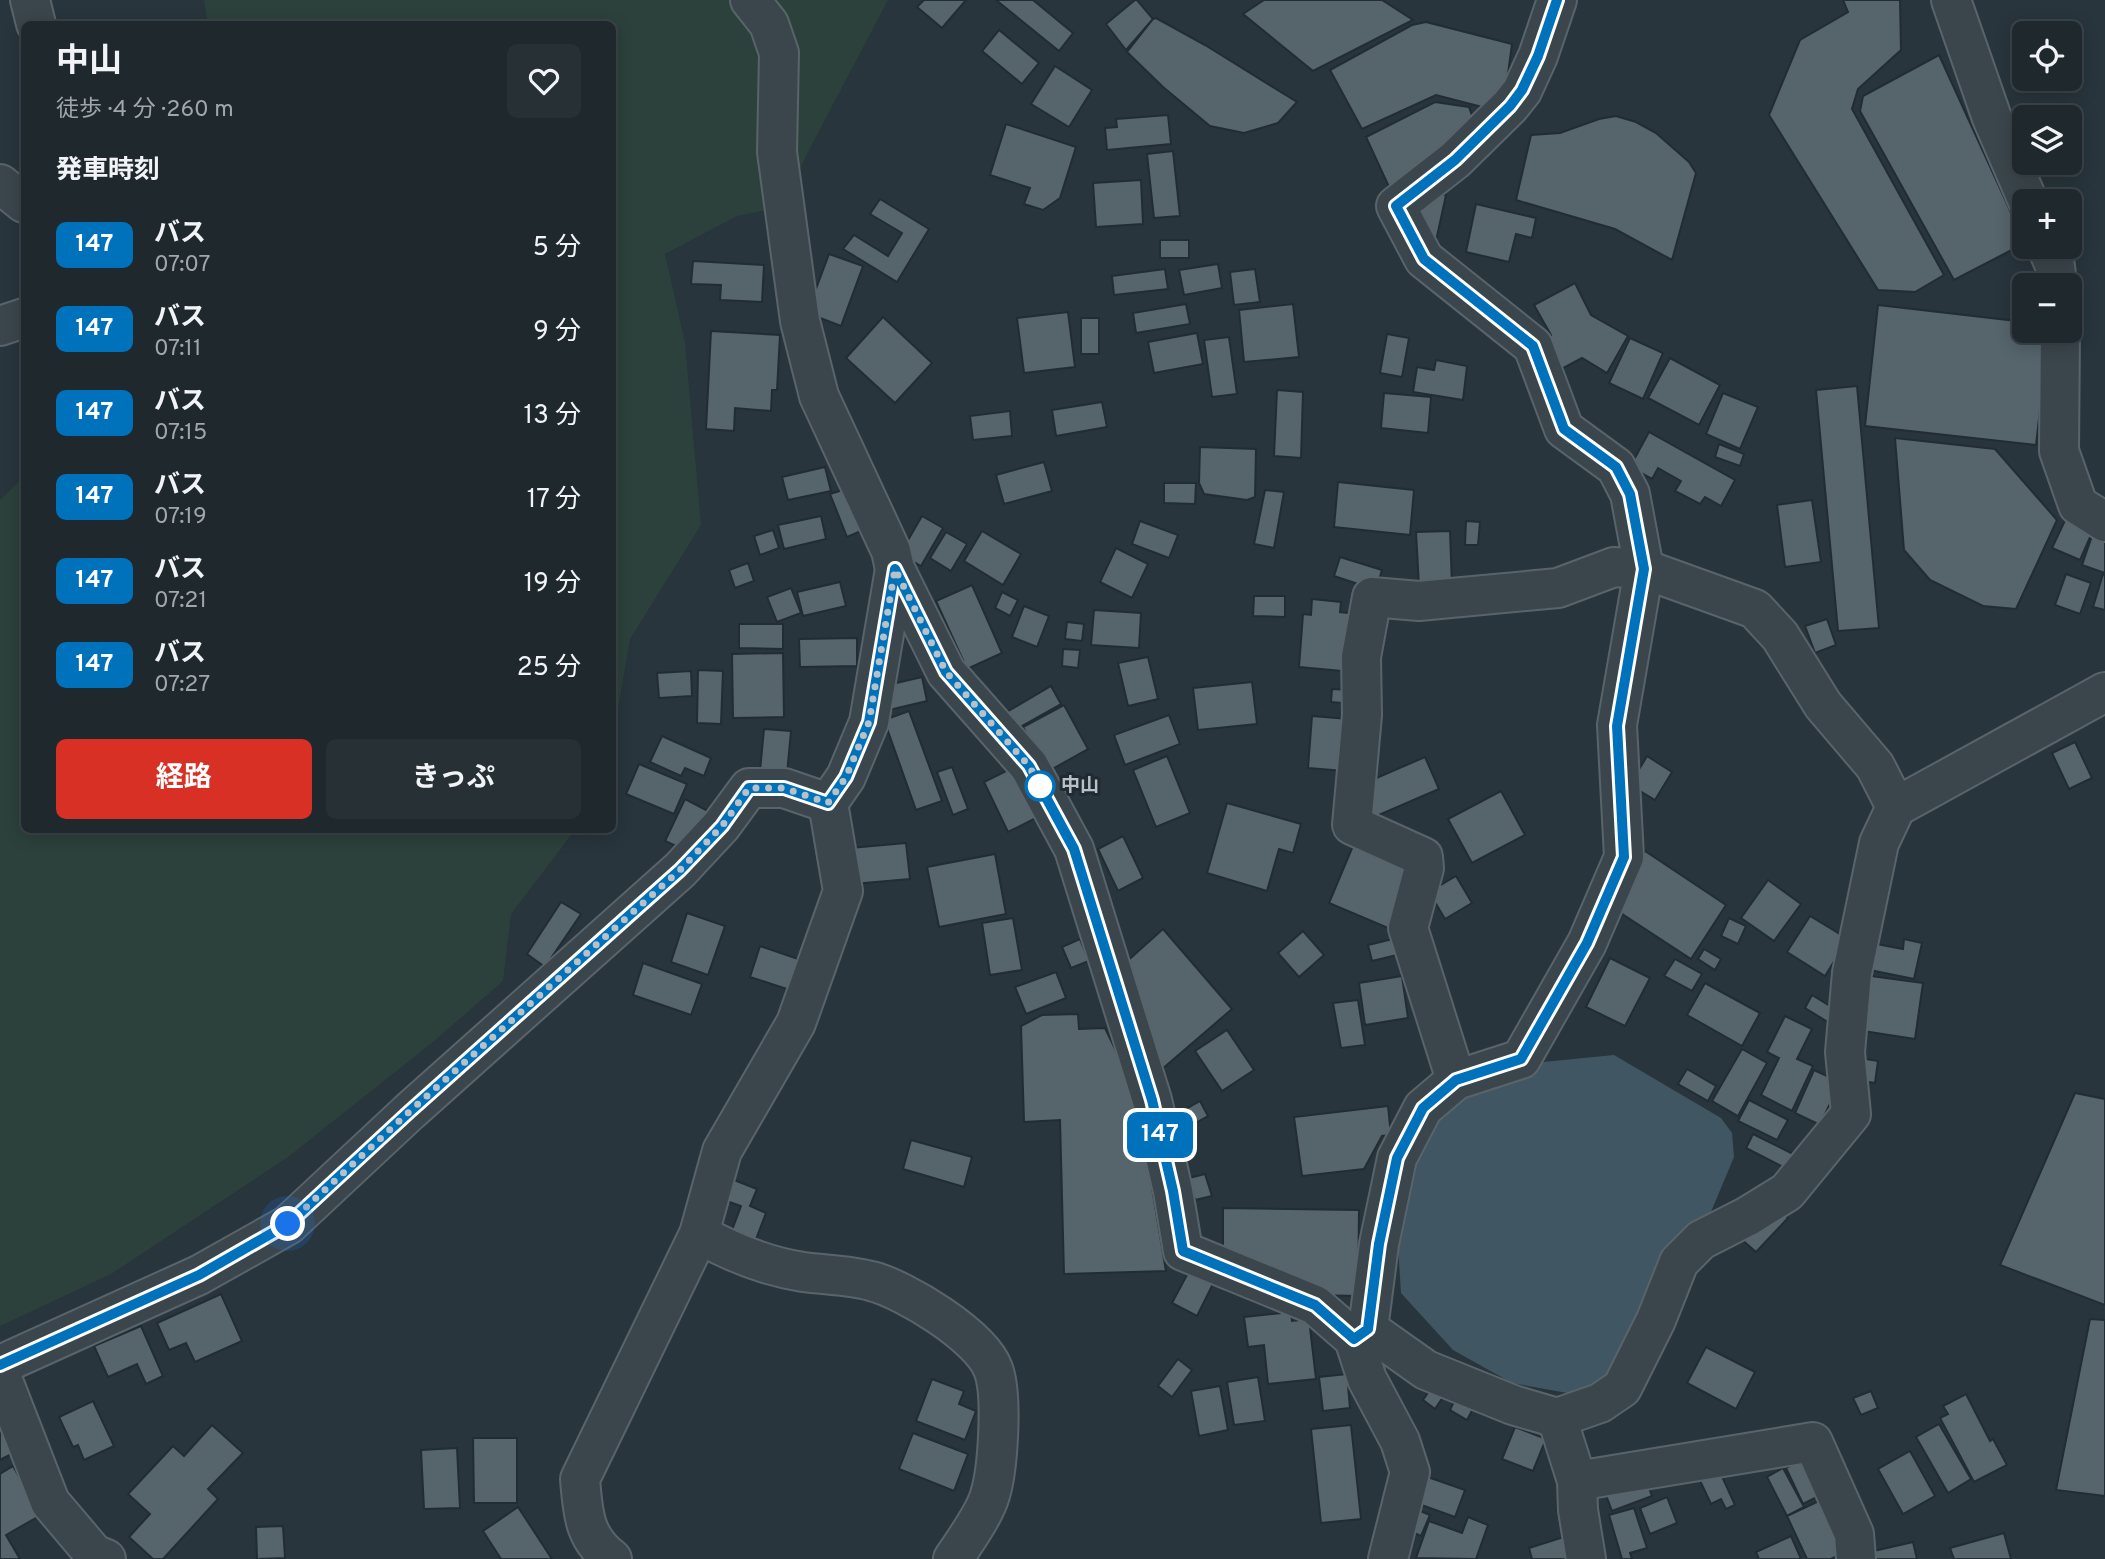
<!DOCTYPE html>
<html lang="ja">
<head>
<meta charset="utf-8">
<style>
  body { margin:0; font-family:Overpass,"Noto Sans JP",sans-serif; background:#263035; color:#f1f3f6; height:100vh; display:flex; flex-direction:column; font-size:26px; white-space:nowrap }
  * { box-sizing:border-box; margin:0 }
  p { font-size:23px; color:#a1a6aa }
  .icon { flex:none; width:38px; height:38px; fill:none; stroke:currentColor; stroke-width:2; stroke-linecap:round; stroke-linejoin:round }
  .map { position:relative; flex:1; overflow:hidden }
  .panel { position:absolute; left:21px; top:21px; width:595px; height:812px; display:flex; flex-direction:column; background:#1e282d; border-radius:10px; box-shadow:0 4px 18px #0003,0 0 0 2px #3c4449 }
  .panel>* { flex:none }
  .badge { padding:0 14px; border-radius:10px; font-size:24px; line-height:46px }
  .fabs { position:absolute; left:2012px; top:21px; display:grid; gap:14px }
  .fabs a { display:grid; place-items:center; width:70px; height:70px; border-radius:10px; background:#1e282d; box-shadow:0 4px 18px #0003,0 0 0 2px #3c4449; font-size:35px }
  .you { position:absolute; width:35px; height:35px; margin:-18px; border:5px solid #fff; border-radius:50%; background:#1a73e8; box-shadow:0 0 0 10px #1a73e833 }
  .map>.badge { position:absolute; translate:-50% -50%; box-shadow:0 0 0 4px #fff }
  h2 { padding:0 35px; font-size:26px; line-height:63px }
  .round { display:grid; place-items:center; flex:none; width:74px; height:74px; border-radius:10px; background:#263035 }
  .overview { display:flex; align-items:center; justify-content:space-between; height:119px; padding:0 35px }
  h1 { font-size:33px; font-weight:700; line-height:52px }
  .button { display:flex; gap:14px; margin-top:auto; padding:14px 35px }
  .button a { flex:1; height:80px; border-radius:10px; background:#d93025; color:#fff; font-size:28px; font-weight:700; line-height:80px; text-align:center }
  .button a+a { background:#263035; color:#f1f3f6 }
  ul { padding:0; list-style:none }
  li { display:flex; align-items:center; gap:21px; height:84px; padding:0 35px }
  li div { flex:1 }
  li b { display:block; font-size:26px }
  li em { font-style:normal }
  li .badge { min-width:77px; font-weight:700; text-align:center }
  .map>svg:first-child { display:block }
  .green { fill:#2c413c }
  .water { fill:#405662 }
  .building { fill:#56646c; stroke:#222d33; stroke-width:2 }
  .lines { fill:none; stroke-linecap:round; stroke-linejoin:round }
  .minor-casing { stroke:#59646a; stroke-width:42 }
  .minor { stroke:#3b464c; stroke-width:38 }
  .line-casing { stroke:#fff; stroke-width:16 }
  .line { stroke:#0072bc; stroke-width:10 }
  .walk { stroke:#b7c1c7; stroke-width:7; stroke-dasharray:0 12.6 }
  .stop-dot { fill:#fff; stroke:#0072bc; stroke-width:3.5 }
  .labels { text-anchor:middle; dominant-baseline:central; stroke-width:6; stroke-linejoin:round; paint-order:stroke }
  .stop-label { font-size:19px; font-weight:bold; fill:#b7c1c7; stroke:#202b31; text-anchor:start }
</style>
</head>
<body>
<div class="map">
<svg width="2105" height="1559" viewBox="0 0 2105 1559">
  <rect width="100%" height="100%" fill="#28353c"/>
  <g class="green">
    <path d="M204 0H888L809 150 782 207 737 216 665 254 685 343 701 525 630 639 613 737 612 24H208Z"/>
    <path d="M24 477V830H575L511 914 503 981 433 1042 288 1157 111 1274 0 1326V500Z"/>
  </g>
  <path class="water" d="M1614 1055 1721 1118 1732 1133 1734 1157 1705 1226 1607 1380 1573 1394 1512 1383 1453 1350 1401 1293 1397 1231 1420 1126 1463 1090 1543 1062Z"/>
  <g class="building">
    <path d="M924 0H966L942 28 917 7Z"/>
    <path d="M996 0H1033L1073 33 1059 51Z"/>
    <path d="M1135 0H1137L1153 19 1126 50 1106 24Z"/>
    <path d="M1264 0H1382L1413 20 1313 71 1243 14Z"/>
    <path d="M1843 0H1900L1901 50 1858 89 1852 109 1944 275 1915 292 1878 290 1769 115 1800 40 1848 12Z"/>
    <path d="M1156 18 1205 45 1297 102 1278 123 1244 133 1210 126 1163 87 1127 52 1153 19Z"/>
    <path d="M1426 22 1512 44 1506 89 1486 108 1436 95 1362 129 1330 70 1412 25Z"/>
    <path d="M999 30 1039 63 1022 84 982 51Z"/>
    <path d="M1939 55 2025 243 1954 280 1860 111 1863 96Z"/>
    <path d="M1055 66 1092 90 1069 127 1031 104Z"/>
    <path d="M1435 102 1469 107 1475 124 1390 189 1366 137Z"/>
    <path d="M1168 115 1171 144 1107 150 1105 128 1117 127 1116 119Z"/>
    <path d="M1616 116 1636 122 1656 133 1689 162 1696 173 1672 260 1615 229 1516 200 1531 135 1560 133 1599 119Z"/>
    <path d="M1006 124 1076 147 1060 198 1043 210 1024 204 1030 188 990 175Z"/>
    <path d="M1173 151 1180 216 1154 218 1147 154Z"/>
    <path d="M1141 180 1143 224 1096 227 1093 183Z"/>
    <path d="M1426 190 1446 195 1436 241 1415 236Z"/>
    <path d="M880 199 929 229 897 282 843 249 854 235 888 256 902 233 870 214Z"/>
    <path d="M1476 204 1536 218 1532 238 1516 234 1509 262 1466 252Z"/>
    <rect x="1160" y="240" width="29" height="18"/>
    <path d="M829 254 863 266 841 326 807 313Z"/>
    <path d="M693 261 764 265 762 302 720 300 721 285 691 284Z"/>
    <path d="M1218 264 1222 288 1184 295 1179 270Z"/>
    <path d="M1165 269 1168 289 1114 295 1112 276Z"/>
    <path d="M1255 269 1260 302 1234 305 1230 272Z"/>
    <path d="M1575 283 1591 315 1628 336 1607 373 1582 358 1556 372 1540 341 1551 335 1534 305Z"/>
    <path d="M1186 304 1190 324 1136 333 1133 313Z"/>
    <path d="M1293 304 1299 357 1244 362 1239 310Z"/>
    <path d="M1878 305 2025 322V331H2049L2036 445 1865 426Z"/>
    <path d="M1068 312 1075 367 1024 373 1017 318Z"/>
    <path d="M883 317 932 363 895 403 846 358Z"/>
    <rect x="1081" y="318" width="18" height="36"/>
    <path d="M711 331 780 335 777 390H772L771 411 735 408 734 431 706 429Z"/>
    <path d="M1197 333 1203 364 1154 373 1148 342Z"/>
    <path d="M1387 334 1409 338 1402 377 1380 373Z"/>
    <path d="M1229 337 1237 394 1212 397 1204 340Z"/>
    <path d="M1630 338 1663 353 1643 399 1609 383Z"/>
    <path d="M1670 358 1720 385 1699 425 1648 398Z"/>
    <path d="M1436 360 1467 366 1463 400 1413 392 1417 367 1434 370Z"/>
    <path d="M1857 386 1879 628 1838 631 1816 390Z"/>
    <path d="M1277 390 1303 392 1301 458 1274 456Z"/>
    <path d="M1384 393 1431 397 1428 433 1381 428Z"/>
    <path d="M1723 393 1758 407 1740 449 1706 434Z"/>
    <path d="M1102 402 1107 427 1056 436 1052 410Z"/>
    <path d="M1010 411 1012 436 973 440 970 416Z"/>
    <path d="M1649 432 1735 480 1721 506 1705 497 1700 504 1675 491 1681 481 1658 468 1652 479 1630 467Z"/>
    <path d="M1895 438 1995 449 2057 520 2016 609 1983 606 1930 580 1904 550Z"/>
    <path d="M1719 444 1744 454 1740 466 1715 457Z"/>
    <path d="M1200 447 1256 449 1255 497 1247 500 1204 494 1199 483Z"/>
    <path d="M1044 462 1052 491 1004 504 996 475Z"/>
    <path d="M825 467 831 491 788 500 782 477Z"/>
    <path d="M1338 482 1414 490 1410 535 1334 527Z"/>
    <path d="M1164 483H1196L1195 504 1164 503Z"/>
    <path d="M846 489 861 531 847 537 830 494Z"/>
    <path d="M1265 490 1284 492 1274 548 1254 544Z"/>
    <path d="M1812 500 1821 562 1785 567 1777 505Z"/>
    <path d="M2068 514 2095 526 2080 560 2052 548Z"/>
    <path d="M821 516 826 539 784 549 778 525Z"/>
    <path d="M922 516 943 528 921 566 900 554Z"/>
    <path d="M1140 521 1178 535 1169 558 1132 544Z"/>
    <path d="M1466 521 1480 522 1478 545H1465Z"/>
    <path d="M773 530 779 548 760 555 754 536Z"/>
    <path d="M982 531 1021 554 1003 585 964 561Z"/>
    <path d="M1450 531 1452 585 1419 586 1416 532Z"/>
    <path d="M946 532 967 544 951 571 930 558Z"/>
    <path d="M2092 536 2105 541V573L2082 565Z"/>
    <path d="M1116 548 1148 564 1132 598 1100 582Z"/>
    <path d="M1340 557 1382 570 1376 590 1334 576Z"/>
    <path d="M748 563 754 581 735 588 729 570Z"/>
    <path d="M2066 574 2091 583 2080 614 2055 605Z"/>
    <path d="M2103 574 2105 575V610L2093 607Z"/>
    <path d="M840 582 846 606 803 616 797 592Z"/>
    <path d="M972 585 1002 653 967 669 936 601Z"/>
    <path d="M791 588 801 613 777 622 767 597Z"/>
    <path d="M1002 592 1018 600 1010 616 995 608Z"/>
    <path d="M1254 596H1285V617L1253 616Z"/>
    <path d="M1312 599 1341 602 1340 612 1358 614 1353 672 1299 667 1303 614 1311 615Z"/>
    <path d="M1024 606 1049 616 1037 647 1012 637Z"/>
    <path d="M1094 610 1141 613 1139 648 1091 645Z"/>
    <path d="M1827 619 1836 645 1815 653 1805 626Z"/>
    <path d="M1067 622 1084 624 1082 641 1065 639Z"/>
    <path d="M739 624H783V649L739 648Z"/>
    <path d="M857 638V666L800 667 799 639Z"/>
    <path d="M1063 649 1080 650 1078 668 1062 666Z"/>
    <path d="M783 653 784 717 733 718 732 654Z"/>
    <path d="M1148 657 1158 699 1128 706 1118 663Z"/>
    <path d="M698 670 723 671 721 724 697 723Z"/>
    <path d="M691 671 692 696 659 698 657 673Z"/>
    <path d="M922 677 927 701 885 711 879 687Z"/>
    <path d="M1252 682 1257 724 1198 730 1193 688Z"/>
    <path d="M1051 686 1061 704 1015 730 1005 713Z"/>
    <path d="M1332 689 1353 690 1352 704 1331 702Z"/>
    <path d="M1064 705 1088 749 1047 772 1023 727Z"/>
    <path d="M909 711 942 801 916 810 884 720Z"/>
    <path d="M1169 715 1180 744 1125 765 1114 735Z"/>
    <path d="M1312 716 1349 719 1345 771 1308 768Z"/>
    <path d="M764 729 791 731 787 774 760 771Z"/>
    <path d="M662 736 711 758 704 776 685 768 681 776 650 762Z"/>
    <path d="M2075 742 2092 778 2069 789 2052 753Z"/>
    <path d="M1167 756 1190 813 1156 827 1133 770Z"/>
    <path d="M1647 756 1672 772 1655 800 1630 785Z"/>
    <path d="M1425 757 1439 789 1372 818 1358 786Z"/>
    <path d="M639 764 687 784 674 814 626 794Z"/>
    <path d="M952 767 968 809 953 815 937 772Z"/>
    <path d="M1012 768 1036 818 1008 832 984 782Z"/>
    <path d="M1501 791 1525 835 1472 863 1448 819Z"/>
    <path d="M685 799 708 811 689 852 665 841Z"/>
    <path d="M1227 803 1301 824 1293 853 1279 849 1267 891 1207 873Z"/>
    <path d="M1123 836 1143 878 1118 891 1098 849Z"/>
    <path d="M1355 841 1414 865 1388 928 1329 903Z"/>
    <path d="M906 843 910 879 853 884 850 848Z"/>
    <path d="M1645 851 1726 905 1691 959 1610 906Z"/>
    <path d="M995 854 1006 914 939 927 927 867Z"/>
    <path d="M1456 876 1472 903 1445 919 1429 892Z"/>
    <path d="M1768 880 1801 904 1774 941 1741 918Z"/>
    <path d="M561 902 581 914 545 967 527 954Z"/>
    <path d="M687 913 725 926 708 975 671 962Z"/>
    <path d="M1810 916 1848 939 1825 976 1787 952Z"/>
    <path d="M1013 918 1022 970 990 975 982 923Z"/>
    <path d="M1729 918 1746 926 1738 944 1721 936Z"/>
    <path d="M1163 929 1232 1009 1161 1070 1124 964Z"/>
    <path d="M1303 931 1324 955 1299 977 1278 953Z"/>
    <path d="M1080 939 1089 961 1071 968 1062 947Z"/>
    <path d="M1393 939 1397 955 1372 961 1368 945Z"/>
    <path d="M1904 939 1922 943 1914 979 1860 968 1866 942 1903 949Z"/>
    <path d="M760 946 810 963 799 993 750 977Z"/>
    <path d="M1704 949 1721 959 1715 970 1698 959Z"/>
    <path d="M1610 958 1650 978 1625 1026 1586 1007Z"/>
    <path d="M1675 959 1702 974 1692 991 1664 976Z"/>
    <path d="M643 963 702 984 691 1015 633 995Z"/>
    <path d="M1056 972 1066 998 1026 1014 1015 987Z"/>
    <path d="M1402 976 1408 1018 1365 1025 1359 983Z"/>
    <path d="M1871 976 1923 983 1915 1039 1863 1031Z"/>
    <path d="M1705 983 1760 1013 1742 1046 1687 1015Z"/>
    <path d="M1812 995 1838 1011 1831 1024 1805 1008Z"/>
    <path d="M1358 1000 1365 1045 1341 1048 1333 1003Z"/>
    <path d="M1078 1014 1079 1029 1105 1028 1136 1092 1166 1271 1064 1274 1060 1120 1024 1122 1021 1026 1042 1015Z"/>
    <path d="M1785 1016 1812 1029 1797 1059 1813 1066 1792 1111 1761 1095 1779 1058 1767 1052Z"/>
    <path d="M1227 1030 1254 1070 1222 1091 1195 1051Z"/>
    <path d="M1742 1049 1767 1063 1738 1116 1712 1101Z"/>
    <path d="M1866 1059 1878 1061 1875 1083 1862 1081Z"/>
    <path d="M1687 1069 1716 1086 1708 1101 1678 1084Z"/>
    <path d="M1814 1070 1840 1082 1820 1125 1795 1113Z"/>
    <path d="M2075 1093 2105 1099V1305L2000 1265Z"/>
    <path d="M1749 1100 1788 1120 1777 1140 1738 1121Z"/>
    <path d="M1200 1101 1208 1116 1185 1129 1177 1114Z"/>
    <path d="M1388 1106 1391 1135 1382 1136 1364 1169 1302 1176 1294 1117Z"/>
    <path d="M1753 1134 1795 1155 1787 1169 1746 1148Z"/>
    <path d="M911 1140 972 1157 964 1187 903 1169Z"/>
    <path d="M1205 1174 1212 1196 1195 1200 1189 1178Z"/>
    <path d="M729 1178 757 1189 750 1206 766 1213 753 1247 729 1238 741 1206 721 1199Z"/>
    <path d="M1773 1203 1788 1218 1756 1252 1740 1238Z"/>
    <path d="M1223 1208 1359 1210 1358 1296 1310 1295 1223 1259Z"/>
    <path d="M1189 1271 1213 1284 1197 1316 1172 1303Z"/>
    <path d="M221 1294 242 1341 195 1362 186 1343 169 1350 157 1323Z"/>
    <path d="M1291 1312 1292 1321 1309 1319 1316 1379 1268 1384 1264 1345 1248 1347 1244 1317Z"/>
    <path d="M2090 1319 2105 1320V1496L2056 1490Z"/>
    <path d="M141 1326 163 1376 146 1384 137 1364 108 1377 94 1346Z"/>
    <path d="M1706 1347 1755 1372 1736 1409 1687 1383Z"/>
    <path d="M1178 1359 1192 1370 1172 1397 1158 1386Z"/>
    <path d="M1347 1374 1350 1408 1323 1411 1319 1377Z"/>
    <path d="M1258 1377 1265 1421 1234 1425 1227 1382Z"/>
    <path d="M932 1379 964 1391 959 1404 976 1411 965 1440 916 1421Z"/>
    <path d="M1433 1385 1445 1394 1435 1409 1423 1400Z"/>
    <path d="M1220 1386 1228 1430 1199 1436 1191 1391Z"/>
    <path d="M1871 1391 1878 1408 1861 1415 1853 1398Z"/>
    <path d="M1966 1394 1990 1441 1993 1439 2007 1465 1974 1482 1940 1418 1948 1414 1943 1406Z"/>
    <path d="M1456 1397 1474 1407 1467 1420 1450 1410Z"/>
    <path d="M93 1401 114 1446 84 1460 78 1445 73 1447 59 1417Z"/>
    <path d="M0 1412 19 1450 0 1460Z"/>
    <path d="M1939 1424 1971 1479 1948 1493 1916 1437Z"/>
    <path d="M212 1425 243 1453 208 1489 218 1499 163 1559H153L129 1537 150 1514 128 1494 173 1446 184 1456Z"/>
    <path d="M1351 1425 1361 1519 1321 1523 1311 1429Z"/>
    <path d="M1515 1427 1546 1439 1533 1471 1502 1459Z"/>
    <path d="M913 1433 968 1454 954 1491 899 1469Z"/>
    <path d="M473 1438H517V1503H474Z"/>
    <path d="M457 1448 460 1508 424 1509 421 1450Z"/>
    <path d="M1910 1451 1935 1496 1903 1514 1878 1469Z"/>
    <path d="M1809 1456 1827 1492 1803 1504 1786 1468Z"/>
    <path d="M1715 1461 1735 1505 1726 1509 1721 1499 1711 1504 1695 1470Z"/>
    <path d="M13 1466 41 1515 6 1535 20 1559H0V1474Z"/>
    <path d="M1783 1468 1804 1507 1787 1516 1767 1477Z"/>
    <path d="M1422 1475 1465 1490 1455 1517 1413 1502Z"/>
    <path d="M1646 1480 1652 1496 1612 1511 1606 1495Z"/>
    <path d="M1667 1497 1677 1523 1650 1534 1640 1508Z"/>
    <path d="M1821 1500 1845 1552 1831 1559H1807L1787 1516Z"/>
    <path d="M518 1507 552 1559H501L483 1531Z"/>
    <path d="M1413 1508 1430 1515 1421 1536 1405 1529Z"/>
    <path d="M1634 1508 1647 1548 1630 1553 1632 1559H1622L1609 1515Z"/>
    <path d="M1468 1517 1488 1525 1476 1559 1416 1558 1429 1521 1462 1533Z"/>
    <path d="M283 1526 285 1558 257 1559 256 1527Z"/>
    <path d="M2004 1533 2011 1559H1954L1950 1548Z"/>
    <path d="M1570 1535 1577 1559H1532L1529 1548Z"/>
    <path d="M1791 1536 1801 1559H1759L1756 1552Z"/>
    <path d="M1913 1542 1917 1559H1866L1865 1553Z"/>
  </g>
  <g class="lines">
    <defs>
      <g id="minor">
        <path d="M30 0 36 24"/>
        <path d="M750 0 769 24 779 53 777 152 800 321 819 396 891 551 895 569 946 672 1029 766 1074 849 1152 1100 1173 1191 1183 1251 1315 1305 1354 1339 1367 1379 1400 1441 1410 1472 1388 1559"/>
        <path d="M1951 0 1992 118 2028 201"/>
        <path d="M0 184 24 203"/>
        <path d="M2047 247 2055 266 2057 285"/>
        <path d="M0 326 24 318"/>
        <path d="M2060 331 2059 451 2078 505 2105 522"/>
        <path d="M1456 1080 1408 928 1424 868 1423 857 1352 825 1362 715 1361 657 1372 597 1419 601 1558 588 1614 567 1644 569 1755 609 1780 636 1823 705 1875 766 1896 807"/>
        <path d="M699 1234C731 1252 765 1266 803 1272 825 1275 849 1275 871 1281 904 1289 981 1336 993 1369 1003 1394 998 1469 990 1495 985 1513 964 1543 953 1559"/>
        <path d="M1368 1329 1426 1370 1513 1405 1557 1418 1600 1403 1622 1388 1656 1320 1679 1262 1701 1240 1748 1216 1787 1192 1851 1114 1845 1052 1852 973 1879 843 1896 807 2105 692"/>
        <path d="M1354 1339 1368 1329 1379 1244 1397 1158 1423 1108 1456 1080 1521 1059 1587 943 1624 857 1617 725 1644 569 1630 494 1616 467 1564 429 1533 346 1424 259 1396 206 1455 160 1510 106 1522 91 1538 56 1557 0"/>
        <path d="M0 1365 199 1275 288 1225 409 1112 680 870 721 826 749 788H784L828 803"/>
        <path d="M0 1373 50 1502 94 1554 106 1559"/>
        <path d="M1557 1418 1577 1481 1578 1510 1586 1559"/>
        <path d="M1577 1481 1813 1442 1854 1534 1856 1559"/>
        <path d="M612 1559C583 1537 583 1512 580 1479L699 1234 722 1151 796 1023 843 891 828 803 846 777 869 722 895 569"/>
      </g>
    </defs>
    <use href="#minor" class="minor-casing"/>
    <use href="#minor" class="minor"/>
  </g>
  <g class="lines">
    <defs>
      <path id="line" d="M0 1365 199 1275 288 1224 409 1112 680 870 722 826 749 788H784L828 803 846 777 869 722 895 569 946 672 1029 766 1074 849 1152 1100 1173 1191 1183 1251 1315 1305 1354 1339 1368 1329 1379 1244 1397 1158 1423 1108 1456 1080 1521 1059 1587 943 1624 857 1617 726 1644 569 1630 494 1616 467 1564 429 1533 346 1424 259 1396 206 1455 160 1510 106 1522 90 1538 56 1557 0"/>
    </defs>
    <use href="#line" class="line-casing"/>
    <use href="#line" class="line"/>
    <path class="walk" d="M288 1224 409 1112 680 870 722 826 749 788H784L828 803 846 777 869 722 895 569 946 672 1029 766 1040 786"/>
  </g>
  <circle class="stop-dot" cx="1040" cy="786" r="14"/>
  <g class="labels">
    <g class="stop-label">
      <text x="1061" y="786">中山</text>
    </g>
  </g>
</svg>
<div class="fabs">
<a><svg class="icon" aria-label="locate" viewBox="0 0 24 24"><circle cx="12" cy="12" r="6"/><path d="M12 2v4M12 18v4M2 12h4M18 12h4"/></svg></a>
<a><svg class="icon" aria-label="layers" viewBox="0 0 24 24"><path d="M12 4l9 5-9 5-9-5zM3 14l9 5 9-5"/></svg></a>
<a>+</a>
<a>−</a>
</div>
<div class="you" style="left:288px;top:1224px"></div>
<b class="badge" style="left:1160px;top:1135px;background:#0072bc;color:#fff">147</b>
<section class="panel">
<div class="overview"><div><h1>中山</h1><p>徒歩 · 4 分 · 260 m</p></div><a class="round"><svg class="icon" aria-label="heart" viewBox="0 0 24 24"><path d="M12 20l-8-8c-3-5 5-10 8-4 3-6 11-1 8 4z"/></svg></a></div>
<h2>発車時刻</h2>
<ul>
<li><span class="badge" style="background:#0072bc;color:#fff">147</span><div><b>バス</b><p>07:07</p></div><em>5 分</em></li>
<li><span class="badge" style="background:#0072bc;color:#fff">147</span><div><b>バス</b><p>07:11</p></div><em>9 分</em></li>
<li><span class="badge" style="background:#0072bc;color:#fff">147</span><div><b>バス</b><p>07:15</p></div><em>13 分</em></li>
<li><span class="badge" style="background:#0072bc;color:#fff">147</span><div><b>バス</b><p>07:19</p></div><em>17 分</em></li>
<li><span class="badge" style="background:#0072bc;color:#fff">147</span><div><b>バス</b><p>07:21</p></div><em>19 分</em></li>
<li><span class="badge" style="background:#0072bc;color:#fff">147</span><div><b>バス</b><p>07:27</p></div><em>25 分</em></li>
</ul>
<div class="button"><a>経路</a><a>きっぷ</a></div>
</section>
</div>
</body>
</html>
